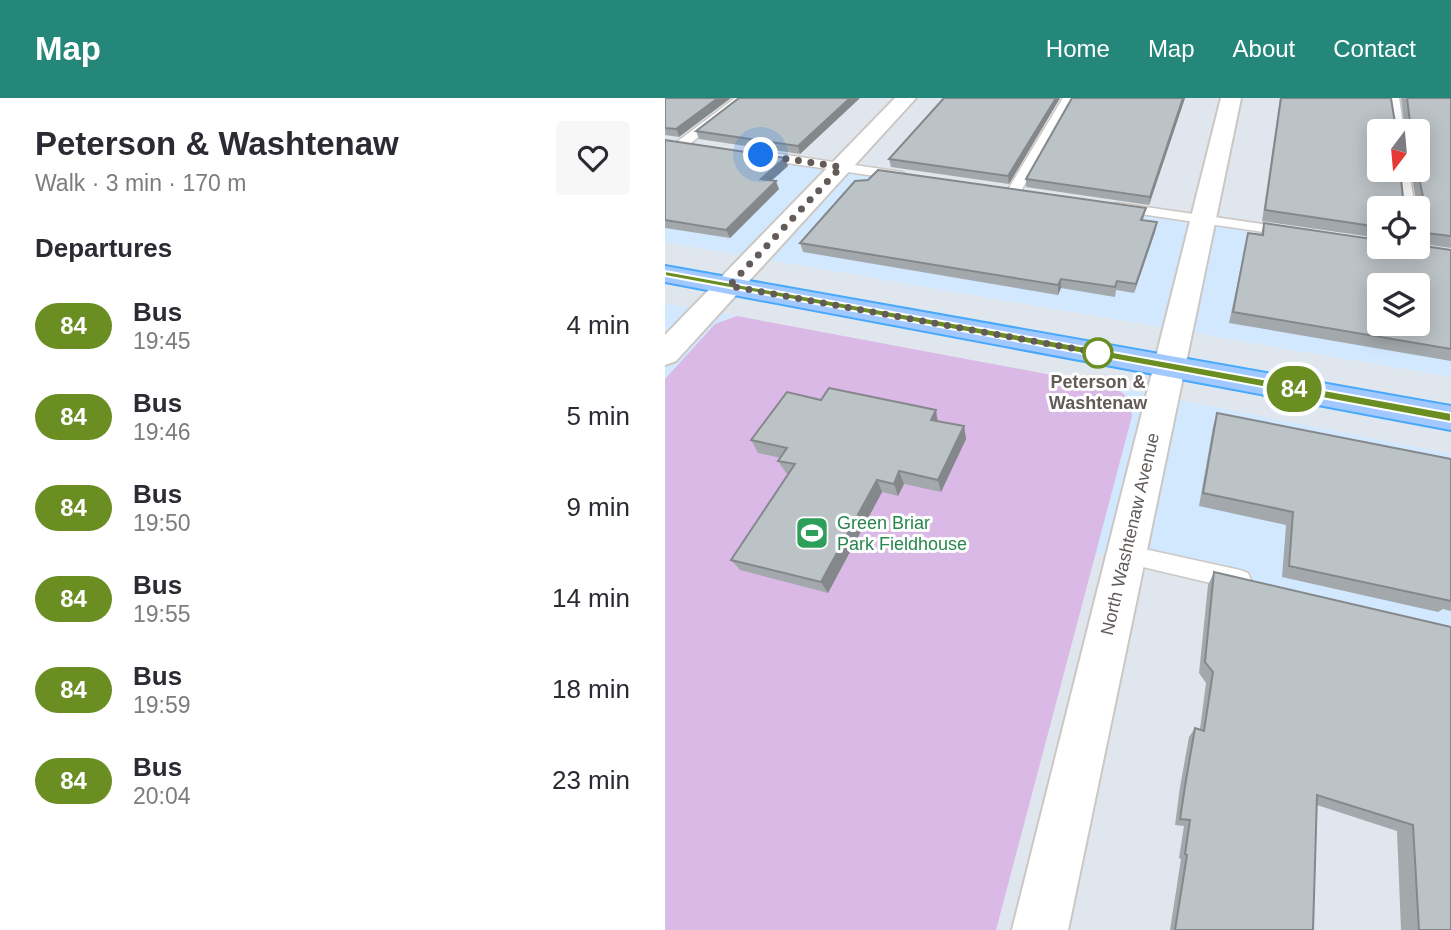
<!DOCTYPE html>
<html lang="en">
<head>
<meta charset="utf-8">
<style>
  body { margin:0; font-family:Arial,sans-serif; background:#f7f7f7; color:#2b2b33; height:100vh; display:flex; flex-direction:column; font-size:26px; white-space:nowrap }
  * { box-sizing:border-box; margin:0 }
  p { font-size:23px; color:#7c7c81 }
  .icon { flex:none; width:38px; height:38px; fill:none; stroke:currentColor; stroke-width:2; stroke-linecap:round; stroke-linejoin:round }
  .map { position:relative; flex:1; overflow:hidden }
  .drawer { display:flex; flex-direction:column; background:#fff; width:665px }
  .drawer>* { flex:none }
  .badge { padding:0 14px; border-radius:23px; font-size:24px; line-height:46px }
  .needle { width:46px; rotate:196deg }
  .tools { position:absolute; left:702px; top:21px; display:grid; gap:14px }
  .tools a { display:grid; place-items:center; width:63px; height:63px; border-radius:7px; background:#fff; box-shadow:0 4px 18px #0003; font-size:35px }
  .you { position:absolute; width:35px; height:35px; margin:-18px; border:5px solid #fff; border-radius:50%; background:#1a73e8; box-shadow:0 0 0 10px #1a73e833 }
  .map>.badge { position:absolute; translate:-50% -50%; box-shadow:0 0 0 4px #fff }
  h2 { padding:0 35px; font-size:26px; line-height:63px }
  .round { display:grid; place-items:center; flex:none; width:74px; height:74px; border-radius:7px; background:#f7f7f7 }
  .head { display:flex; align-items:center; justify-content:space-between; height:119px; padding:0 35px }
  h1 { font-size:33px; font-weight:700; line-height:52px }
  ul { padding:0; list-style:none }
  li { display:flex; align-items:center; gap:21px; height:91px; padding:0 35px }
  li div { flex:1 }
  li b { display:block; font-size:26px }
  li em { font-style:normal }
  li .badge { min-width:77px; font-weight:700; text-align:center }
  header { display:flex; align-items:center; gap:42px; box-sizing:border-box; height:98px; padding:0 35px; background:#248779; color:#fff }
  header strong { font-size:33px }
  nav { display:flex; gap:38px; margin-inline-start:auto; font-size:24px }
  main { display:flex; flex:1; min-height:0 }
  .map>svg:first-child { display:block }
  .commercial { fill:#d2e8ff; fill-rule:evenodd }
  .green { fill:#dbb9e7 }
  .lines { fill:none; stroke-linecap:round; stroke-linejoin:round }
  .lane-casing { stroke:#ccc7c3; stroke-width:3 }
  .street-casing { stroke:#ccc7c3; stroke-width:4 }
  .primary-casing { stroke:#48a9fc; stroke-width:4 }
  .lane { fill:#fff; fill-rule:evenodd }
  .street { fill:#fff; fill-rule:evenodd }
  .primary { fill:#a2c9ff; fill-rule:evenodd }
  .wall { fill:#a2a8ab; fill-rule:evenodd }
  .shaded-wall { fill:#84888b }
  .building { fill:#bcc3c7; stroke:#84888b; stroke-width:2; fill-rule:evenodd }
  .line { fill:#6b8e23; stroke:#fff; stroke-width:2 }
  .walk { stroke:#625b58; stroke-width:7; stroke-dasharray:0 12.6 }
  .stop-dot { fill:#fff; stroke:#6b8e23; stroke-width:3.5 }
  .labels { text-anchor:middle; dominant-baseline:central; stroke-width:6; stroke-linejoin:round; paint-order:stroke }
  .stop-label { font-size:18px; font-weight:bold; fill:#625b58; stroke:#fff }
  .leisure-label { font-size:18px; fill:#27864d; stroke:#fff; text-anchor:start }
  .street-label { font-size:18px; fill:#625b58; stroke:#fff }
</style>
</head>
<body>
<header>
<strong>Map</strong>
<nav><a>Home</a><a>Map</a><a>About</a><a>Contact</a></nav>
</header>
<main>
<section class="drawer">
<div class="head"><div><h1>Peterson &amp; Washtenaw</h1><p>Walk · 3 min · 170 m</p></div><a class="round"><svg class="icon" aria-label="heart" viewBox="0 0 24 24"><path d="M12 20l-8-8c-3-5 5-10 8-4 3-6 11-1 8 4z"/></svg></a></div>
<h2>Departures</h2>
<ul>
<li><span class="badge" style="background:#6b8e23;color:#fff">84</span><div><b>Bus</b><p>19:45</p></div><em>4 min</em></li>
<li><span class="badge" style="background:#6b8e23;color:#fff">84</span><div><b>Bus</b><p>19:46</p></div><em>5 min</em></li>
<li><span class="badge" style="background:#6b8e23;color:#fff">84</span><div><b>Bus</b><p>19:50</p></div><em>9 min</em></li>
<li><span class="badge" style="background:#6b8e23;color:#fff">84</span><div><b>Bus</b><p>19:55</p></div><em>14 min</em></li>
<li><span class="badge" style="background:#6b8e23;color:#fff">84</span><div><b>Bus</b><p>19:59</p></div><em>18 min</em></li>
<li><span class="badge" style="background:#6b8e23;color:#fff">84</span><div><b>Bus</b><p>20:04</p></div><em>23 min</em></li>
</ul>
</section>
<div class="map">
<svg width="786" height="832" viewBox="0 0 786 832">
  <rect width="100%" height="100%" fill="#dfe6ed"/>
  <g class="commercial">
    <path d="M0 44 786 159V279L0 144ZM714 187H752V226H714Z"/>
    <path d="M0 205 72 218 60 221 0 281Z"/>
    <path d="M445 288 786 356V536L431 455 467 318 466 306 460 295Z"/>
  </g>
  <path class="green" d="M72 218 445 288C461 295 465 300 467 318L331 832H0V281L50 226Z"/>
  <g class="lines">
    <defs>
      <g id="lane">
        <path d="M70 0H82L21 49H13V43Z"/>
        <path d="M398 0H408L356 93 349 97 344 96 342 93Z"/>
        <path d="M723 0H734L739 33H727Z"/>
        <path d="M93 53 237 74 243 78 237 82 89 60V54Z"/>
        <path d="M732 72H744L750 110H736Z"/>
        <path d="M453 105 625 130 632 134 625 138 448 112V106Z"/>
        <path d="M461 447 575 472 583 475 586 482 583 489 575 492 461 465 453 463 450 456 453 449Z"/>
      </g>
      <g id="street">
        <path d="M230 0H251L11 263 0 267V237Z"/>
        <path d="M556 0H576L403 832H347Z"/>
      </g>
      <path id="primary" d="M0 168 786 308V332L0 184Z"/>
    </defs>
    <use href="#lane" class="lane-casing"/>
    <use href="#street" class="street-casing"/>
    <use href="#primary" class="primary-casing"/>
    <use href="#lane" class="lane"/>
    <use href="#street" class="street"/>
    <use href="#primary" class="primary"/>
  </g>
  <g class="wall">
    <path d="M0 0 14 39 0 37Z"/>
    <path d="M74 0H195L135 56 34 41 31 33Z"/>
    <path d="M395 0 344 86 226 69 224 61Z"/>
    <path d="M520 0 484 107 361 89V81Z"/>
    <path d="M615 0H726L730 25 739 24 736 0H786V150L752 145V110H714V140L597 123ZM714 33H752V72H746L751 102H741L738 99Z"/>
    <path d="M0 42 120 60 123 68 107 82 114 91 65 140 0 130Z"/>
    <path d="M481 110 478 122 492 124 490 134 469 195 451 192 450 199 396 190 393 197 138 154 135 145Z"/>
    <path d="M599 125 786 152V263L564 225 583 135 596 136Z"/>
    <path d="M156 302 299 328 301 341 276 394 239 386 233 398 217 394 163 495 75 472 66 462 123 376 121 375 113 363 116 360 93 355 86 342Z"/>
    <path d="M552 315 786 361V513L778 511 773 514 617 479 621 427 534 408 548 329Z"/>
    <path d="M549 474 786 529V832H736L732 733 652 707 648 832H505L516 761 514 760 519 728 510 727 515 689 524 639 530 630 535 631 541 585 534 575 543 487Z"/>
  </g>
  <g class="shaded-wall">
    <path d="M53 0H66L14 39 11 31Z"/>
    <path d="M185 0H195L135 56 133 48Z"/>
    <path d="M391 0H395L344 86 343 78Z"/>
    <path d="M518 0H520L484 107 485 99Z"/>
    <path d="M120 60 123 68 99 89 96 81Z"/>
    <path d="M111 83 114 91 65 140 61 132Z"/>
    <path d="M492 124 490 134 469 195 471 186Z"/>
    <path d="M396 181V190L393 197V187Z"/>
    <path d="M271 312 273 325 266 322Z"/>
    <path d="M299 328 301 341 276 394 273 382Z"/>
    <path d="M234 373 239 386 233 398 229 386Z"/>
    <path d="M212 382 217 394 163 495 156 484Z"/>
  </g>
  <g class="building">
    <path d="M0 0H53L11 31 0 30Z"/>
    <path d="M74 0H185L133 48 31 33Z"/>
    <path d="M279 0H391L343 78 224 61Z"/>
    <path d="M407 0H518L485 99 361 81Z"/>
    <path d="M616 0H726L730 25 745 24 742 0H786V138L752 134V110H714V129L600 112ZM714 33H752V70L758 99 755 102H741L738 99 735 72H714Z"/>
    <path d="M0 42 120 60 96 81 111 83 61 132 0 122Z"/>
    <path d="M213 72 481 110 476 122 492 124 471 186 452 183 450 189 396 181 393 187 135 145 190 83 203 82Z"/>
    <path d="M599 125 714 142V149H752V147L786 152V251L568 214 583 135 598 137ZM714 187H752V226H714Z"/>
    <path d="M164 290 271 312 266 322 299 328 273 382 234 373 229 386 212 382 156 484 66 462 130 366 113 363 122 350 86 342 122 294 156 302Z"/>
    <path d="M552 315 786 361V503L624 468 628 414 538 395Z"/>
    <path d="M549 474 786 529V832H754L748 727 652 697 648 832H510L522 757 520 756 525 722 515 721 521 682 530 630 539 633 548 574 540 564Z"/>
  </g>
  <path class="line" d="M0 173 786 315V324L0 178Z"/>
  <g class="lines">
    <path class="walk" d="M96 57 176 69 64 188 439 256 433 255"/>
  </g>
  <defs>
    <symbol id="stadium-square" viewBox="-11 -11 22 22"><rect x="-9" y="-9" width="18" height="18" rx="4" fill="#2e9e5b" stroke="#fff"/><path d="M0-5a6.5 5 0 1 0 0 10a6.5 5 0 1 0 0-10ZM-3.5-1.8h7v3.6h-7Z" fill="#fff"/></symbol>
  </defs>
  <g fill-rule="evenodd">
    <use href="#stadium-square" x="128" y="416" width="38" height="38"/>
  </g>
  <circle class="stop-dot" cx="433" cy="255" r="14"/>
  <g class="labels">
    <g class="stop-label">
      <text x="433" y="284">Peterson &amp;<tspan x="433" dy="21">Washtenaw</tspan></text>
    </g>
    <g class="leisure-label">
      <text x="172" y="425">Green Briar<tspan x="172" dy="21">Park Fieldhouse</tspan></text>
    </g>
    <g class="street-label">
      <text transform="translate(465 436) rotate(-77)">North Washtenaw Avenue</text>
    </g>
  </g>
</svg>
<div class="tools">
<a><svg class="needle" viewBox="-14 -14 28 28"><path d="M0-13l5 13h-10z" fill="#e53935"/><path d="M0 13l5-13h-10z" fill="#7c7c81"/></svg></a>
<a><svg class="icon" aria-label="locate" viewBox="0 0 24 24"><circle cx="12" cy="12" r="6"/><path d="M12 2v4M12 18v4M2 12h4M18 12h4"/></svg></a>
<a><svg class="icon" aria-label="layers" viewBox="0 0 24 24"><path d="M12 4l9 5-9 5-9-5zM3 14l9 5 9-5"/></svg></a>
</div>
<div class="you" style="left:96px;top:57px"></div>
<b class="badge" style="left:629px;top:291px;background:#6b8e23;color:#fff">84</b>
</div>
</main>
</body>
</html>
